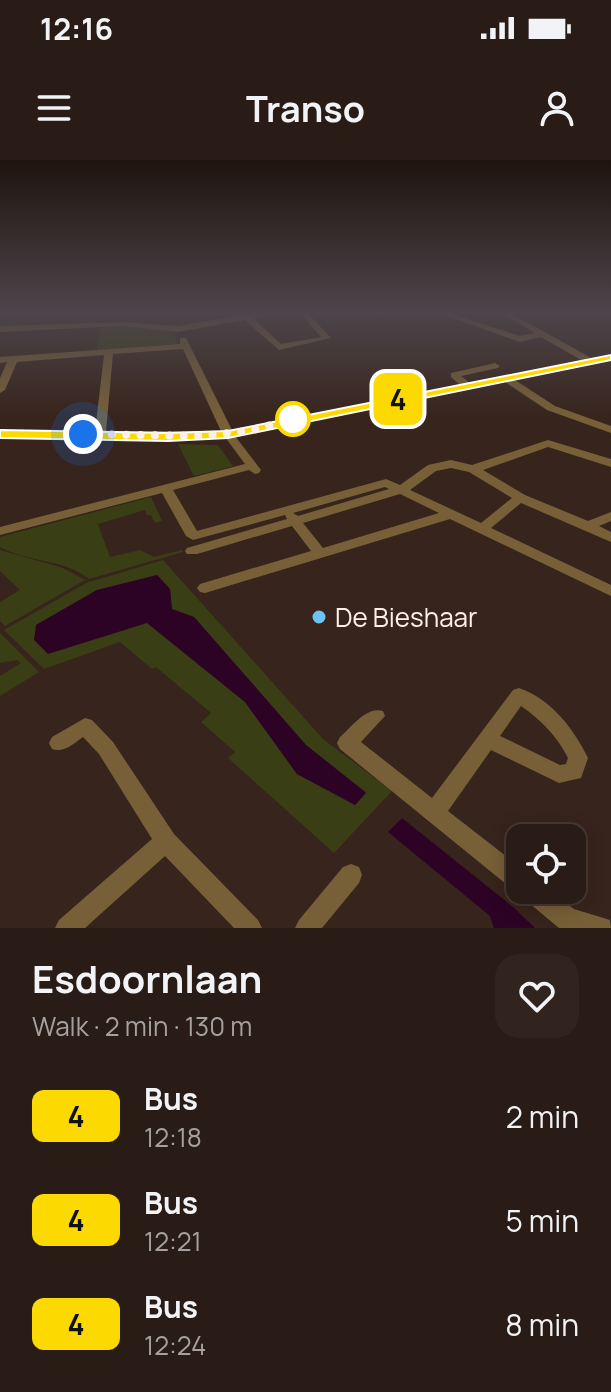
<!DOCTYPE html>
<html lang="en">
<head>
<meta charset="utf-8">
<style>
  body { margin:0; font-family:Manrope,sans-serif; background:#31241e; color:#f1f3f6; height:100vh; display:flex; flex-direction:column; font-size:30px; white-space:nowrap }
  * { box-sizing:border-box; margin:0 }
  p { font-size:26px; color:#a5a1a0 }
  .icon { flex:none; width:44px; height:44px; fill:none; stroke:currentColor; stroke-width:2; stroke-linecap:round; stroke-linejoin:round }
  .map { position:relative; height:768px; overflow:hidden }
  .details { display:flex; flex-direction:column; background:#291b15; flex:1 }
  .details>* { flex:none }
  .badge { padding:0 16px; border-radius:12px; font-size:28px; line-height:52px }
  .fabs { position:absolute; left:506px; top:664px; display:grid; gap:16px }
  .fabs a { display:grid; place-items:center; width:80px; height:80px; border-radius:16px; background:#291b15; box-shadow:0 4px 20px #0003,0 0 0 2px #453934; font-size:40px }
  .you { position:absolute; width:40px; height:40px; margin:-20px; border:6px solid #fff; border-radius:50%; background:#1a73e8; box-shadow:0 0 0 12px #1a73e833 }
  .map>.badge { position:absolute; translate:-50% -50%; box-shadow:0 0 0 4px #fff }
  .round { display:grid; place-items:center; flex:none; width:84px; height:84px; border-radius:24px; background:#31241e }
  .head { display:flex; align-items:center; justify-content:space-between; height:136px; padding:0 32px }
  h1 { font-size:38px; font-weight:700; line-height:60px }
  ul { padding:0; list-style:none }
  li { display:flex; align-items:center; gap:24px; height:104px; padding:0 32px }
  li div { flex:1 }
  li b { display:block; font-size:30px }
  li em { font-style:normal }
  li .badge { min-width:88px; font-weight:700; text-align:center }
  .status { display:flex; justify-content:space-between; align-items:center; height:56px; padding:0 40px; background:#291b15; direction:ltr }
  .status svg { height:22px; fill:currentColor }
  header { display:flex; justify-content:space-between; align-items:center; height:104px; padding:0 32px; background:#291b15; font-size:36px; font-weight:700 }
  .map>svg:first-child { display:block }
  .green { fill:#3a3e14; fill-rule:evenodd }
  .water { fill:#2d0325 }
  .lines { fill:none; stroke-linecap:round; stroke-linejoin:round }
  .minor { fill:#776038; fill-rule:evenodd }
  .line { fill:#fcd900; stroke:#fff; stroke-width:2 }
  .walk { stroke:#fdf0eb; stroke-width:8; stroke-dasharray:0 14.4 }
  .stop-dot { fill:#fff; stroke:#fcd900; stroke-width:4 }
  .poi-dot { fill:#6cc3f2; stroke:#37241c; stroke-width:3 }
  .labels { text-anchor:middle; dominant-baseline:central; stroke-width:8; stroke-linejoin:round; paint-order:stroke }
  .poi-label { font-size:26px; fill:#fdf0eb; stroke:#37241c; text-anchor:start }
</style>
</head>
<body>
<div class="status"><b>12:16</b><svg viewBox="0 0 49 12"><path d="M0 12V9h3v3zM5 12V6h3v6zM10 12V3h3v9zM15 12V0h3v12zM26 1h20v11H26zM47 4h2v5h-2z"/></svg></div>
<header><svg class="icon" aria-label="menu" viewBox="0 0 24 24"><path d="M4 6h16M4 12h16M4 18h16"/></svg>Transo<svg class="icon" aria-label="person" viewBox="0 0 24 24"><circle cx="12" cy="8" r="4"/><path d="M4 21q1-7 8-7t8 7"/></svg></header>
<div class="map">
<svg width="611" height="768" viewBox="0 0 611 768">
  <rect width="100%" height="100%" fill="#37241c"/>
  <g class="green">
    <path d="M127 166 174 172 178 184 96 191 101 167Z"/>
    <path d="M178 284 218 285 233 306 194 316Z"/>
    <path d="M151 337 162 361 155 363 151 355H147L145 350 98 364 110 397 140 390 154 397 182 390 183 392 89 419C63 398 28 403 0 387V377Z"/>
    <path d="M0 390 63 408 85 420 5 466 0 461V442L20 430 0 411Z"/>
    <path d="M163 400 323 579 392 631 334 693 228 598 235 592 201 562 211 553 156 507 152 509 120 482 44 509 4 470 86 423ZM157 415 170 429 172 449 194 457 306 585 366 632 355 645 297 614 245 542 147 463 36 465 97 430Z"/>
    <path d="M0 473 39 512 0 536V516L21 503 17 500 0 503Z"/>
  </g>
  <g class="water">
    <path d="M157 415 170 429 172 449 194 457 306 585 366 633 355 645 297 614 245 542 147 463 48 494 34 480 36 465 97 430Z"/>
    <path d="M402 658 513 747 535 768H494L490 756 388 672Z"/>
  </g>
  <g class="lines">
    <g class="minor">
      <path d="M269 151H306L331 178 279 190 245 160 178 172 123 166 0 172V166L123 162 178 166 241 155V152H244L249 154ZM280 153 301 154 321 177 281 184 253 158Z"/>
      <path d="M366 151H394L378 157Z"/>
      <path d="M433 151H443L520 176 535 173 498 151H507L593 199 611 195V201L515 220 555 246 611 266V273L547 250 505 222 235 276 261 310 259 313 255 314 249 310 173 330 197 371 386 319 400 325 428 305 451 300 472 305 548 280 611 299V307L548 287 483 310 525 335 588 361 611 352V361L599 366 611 372V382L521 343 491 368 611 425V436L450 359 205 433 200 432 197 428 200 424 311 391 292 366 197 394H187L185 391 187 388 287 359 285 355 193 380 186 376 162 333 0 375V367L245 304 225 277H0V271H95L104 195 17 202 5 230 0 233V218L7 202 0 203V197L180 184V178H186L232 270 460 225 451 217V213L495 203 500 206 498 208 461 216 470 223 583 201 541 177 520 182ZM183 189 221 271H106L113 194ZM451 308 469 312 512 338 481 363 410 330 436 311ZM385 327 389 329 298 356 293 353ZM400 334 439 353 323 388 303 363Z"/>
      <path d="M519 528C551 539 574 569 588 598L581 618 559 623 491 590 448 651 520 707V730H549L574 749 610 760 611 768H559L523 738 520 732 512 729 340 589 337 583 340 577C352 567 366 546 383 551L385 556 361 582 432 638 513 530ZM521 546C541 560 557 576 568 598L566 604 560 605 500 576Z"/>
      <path d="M85 558 92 560 113 582 174 674 258 760 262 768H234L165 696 85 768H55L59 760 152 679 99 594 83 577C73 584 64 593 52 589L49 583 52 577Z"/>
      <path d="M351 704 359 707 362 715 359 723 322 768H295L299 760 343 707Z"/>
    </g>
  </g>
  <linearGradient id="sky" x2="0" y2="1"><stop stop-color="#1e140f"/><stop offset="0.59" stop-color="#4d454b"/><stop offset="1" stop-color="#4d454b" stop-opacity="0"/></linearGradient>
  <rect width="611" height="258" fill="url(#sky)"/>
  <path class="line" d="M611 195V200L228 278 168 281 0 278V270L168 273 228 271Z"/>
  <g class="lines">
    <path class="walk" d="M83 274 200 276 249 271 293 259"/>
  </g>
  <circle class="stop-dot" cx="293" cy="259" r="16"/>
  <circle class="poi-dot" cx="319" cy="457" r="8"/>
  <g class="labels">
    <g class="poi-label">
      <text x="335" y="457">De Bieshaar</text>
    </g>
  </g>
</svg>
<div class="fabs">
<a><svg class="icon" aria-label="locate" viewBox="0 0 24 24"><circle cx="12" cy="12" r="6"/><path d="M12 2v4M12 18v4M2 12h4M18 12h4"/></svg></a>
</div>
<div class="you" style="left:83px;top:274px"></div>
<b class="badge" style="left:398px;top:239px;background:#fcd900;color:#111">4</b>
</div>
<section class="details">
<div class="head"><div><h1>Esdoornlaan</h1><p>Walk · 2 min · 130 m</p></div><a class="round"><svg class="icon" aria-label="heart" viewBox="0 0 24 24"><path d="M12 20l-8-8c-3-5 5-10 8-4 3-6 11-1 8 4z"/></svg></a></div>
<ul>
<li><span class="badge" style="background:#fcd900;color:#111">4</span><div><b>Bus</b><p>12:18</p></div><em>2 min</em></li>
<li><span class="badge" style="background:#fcd900;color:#111">4</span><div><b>Bus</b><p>12:21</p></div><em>5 min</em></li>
<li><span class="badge" style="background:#fcd900;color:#111">4</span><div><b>Bus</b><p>12:24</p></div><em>8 min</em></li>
</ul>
</section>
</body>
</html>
